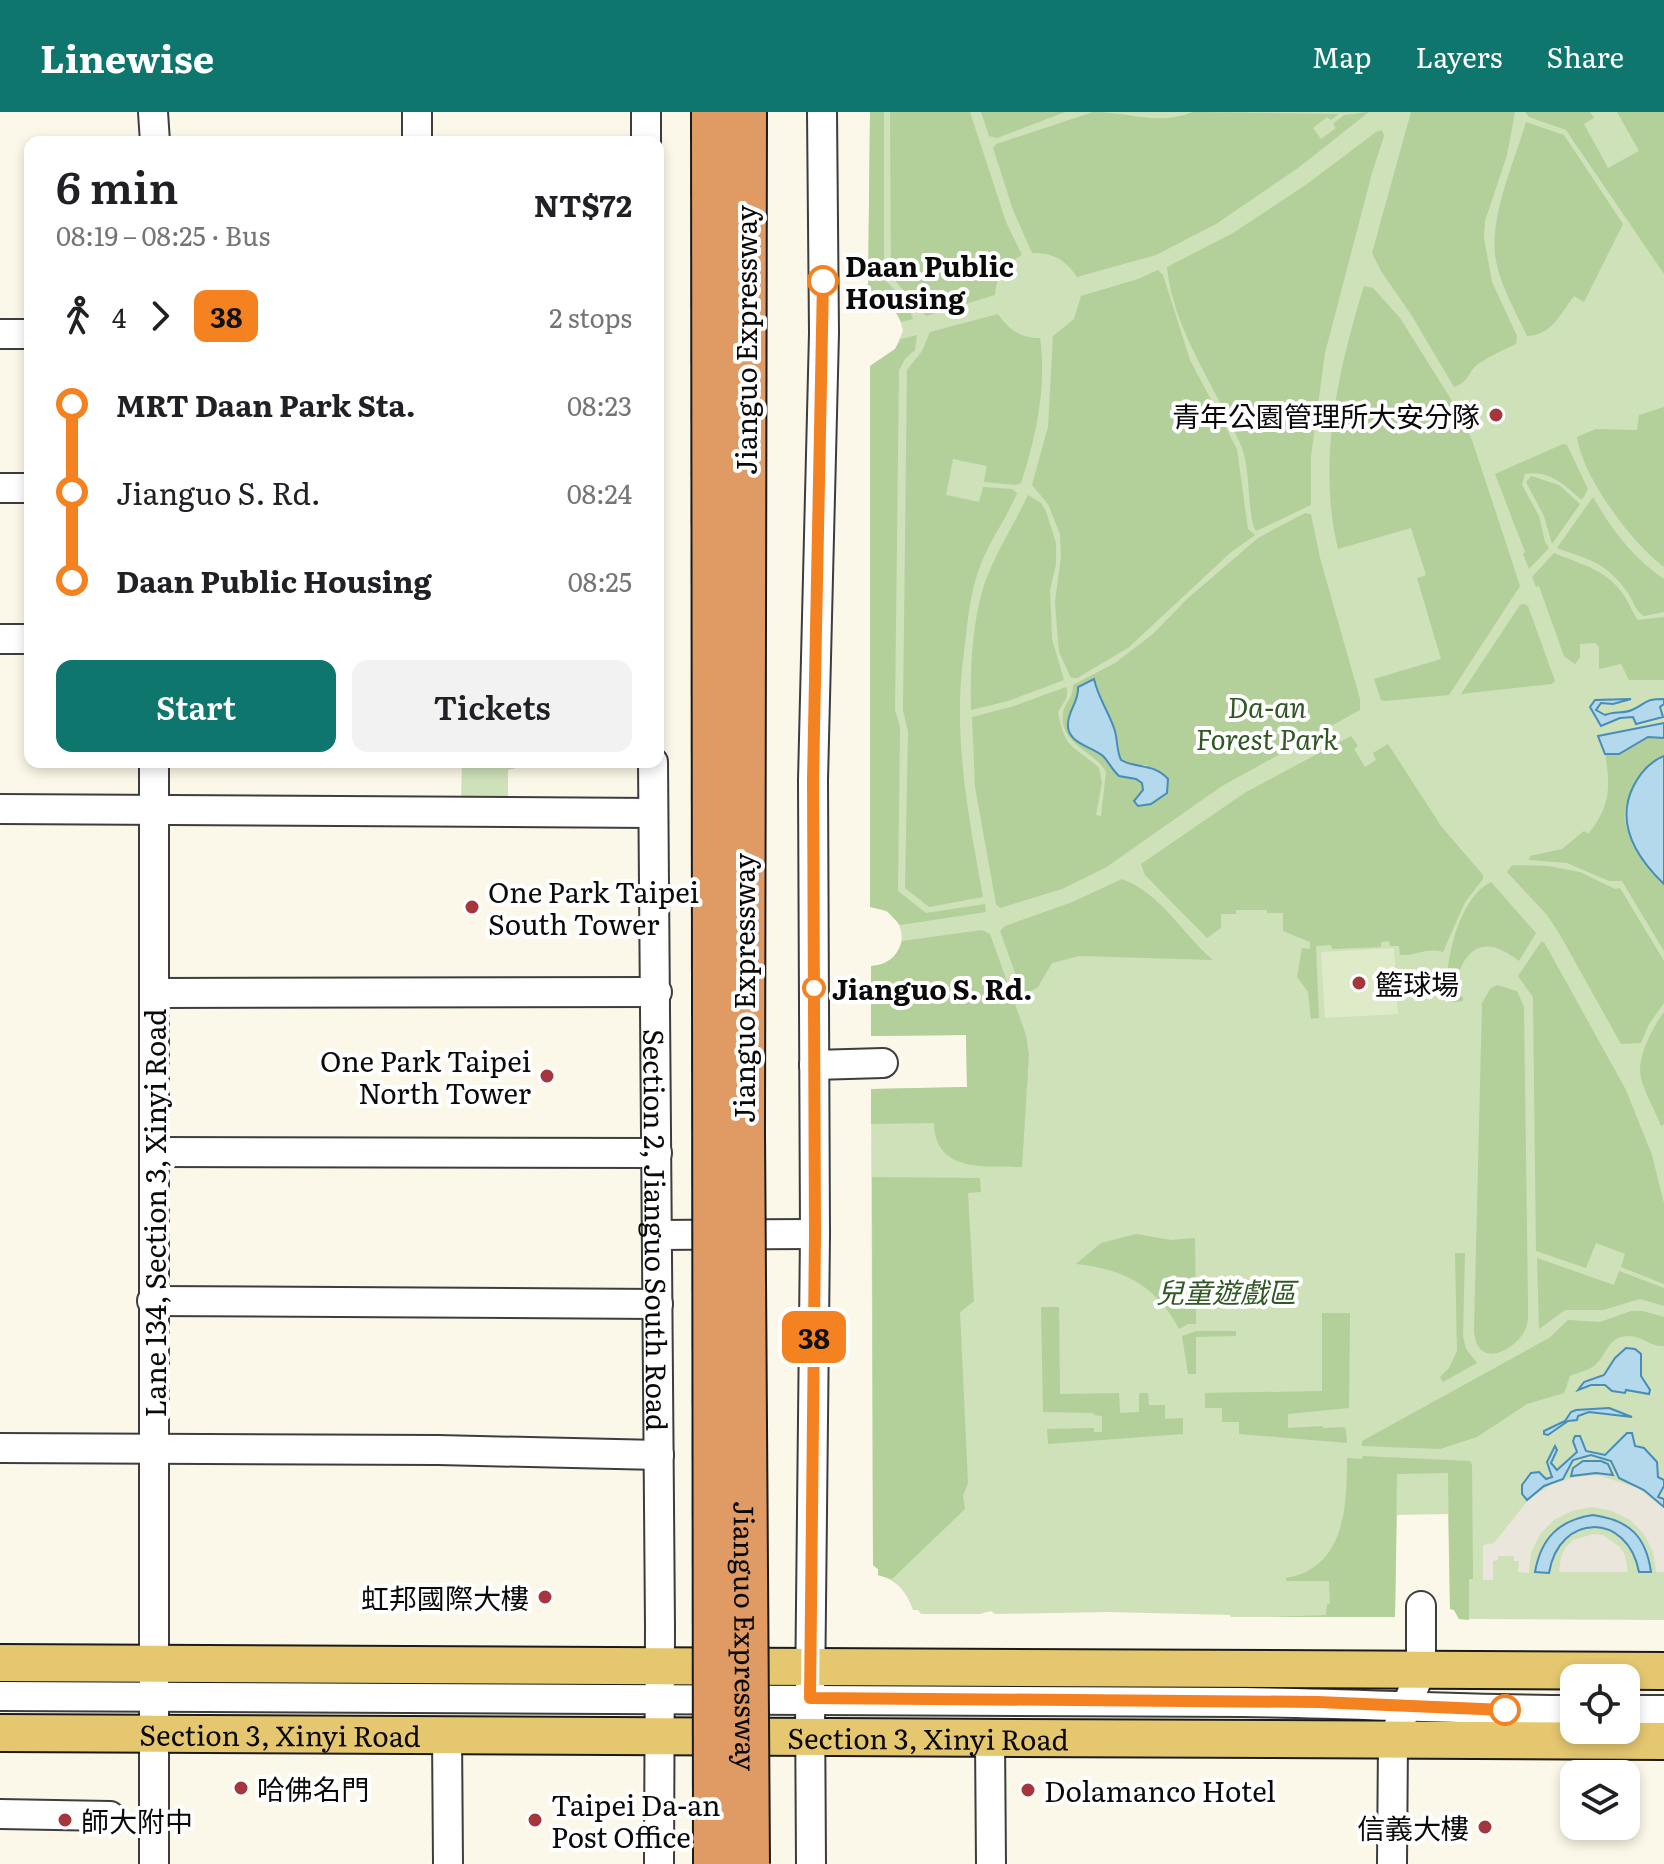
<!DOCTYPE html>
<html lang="en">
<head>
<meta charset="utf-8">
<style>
  body { margin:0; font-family:Literata,"Noto Sans TC",serif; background:#f2f2f2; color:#202124; height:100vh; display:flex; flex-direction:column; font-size:30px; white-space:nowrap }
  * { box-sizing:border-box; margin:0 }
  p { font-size:26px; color:#757577 }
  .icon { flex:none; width:44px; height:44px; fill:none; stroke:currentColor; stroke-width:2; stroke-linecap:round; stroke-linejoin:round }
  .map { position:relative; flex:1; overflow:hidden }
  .details { position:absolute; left:24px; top:24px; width:640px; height:632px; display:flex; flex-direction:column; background:#fff; border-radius:16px; box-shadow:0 4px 12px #0003 }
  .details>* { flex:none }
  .badge { padding:0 16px; border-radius:12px; font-size:28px; line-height:52px }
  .controls { position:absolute; left:1560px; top:1552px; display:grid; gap:16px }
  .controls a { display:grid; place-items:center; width:80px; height:80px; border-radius:16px; background:#fff; box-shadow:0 4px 12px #0003; font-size:40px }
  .map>.badge { position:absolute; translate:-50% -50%; box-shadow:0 0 0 4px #fff }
  .legs { display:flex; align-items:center; gap:12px; height:88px; padding:0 32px; font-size:26px }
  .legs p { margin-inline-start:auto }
  .summary { display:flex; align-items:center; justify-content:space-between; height:136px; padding:0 32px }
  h1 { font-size:44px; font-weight:600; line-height:60px }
  .cta { display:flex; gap:16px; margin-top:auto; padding:16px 32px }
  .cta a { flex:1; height:92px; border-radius:16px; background:#0f766e; color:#fff; font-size:32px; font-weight:600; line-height:92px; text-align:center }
  .cta a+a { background:#f2f2f2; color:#202124 }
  ul { padding:0 32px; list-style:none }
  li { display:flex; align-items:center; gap:28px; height:88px; font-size:30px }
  li i { display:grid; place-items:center; width:12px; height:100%; margin:0 10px; background:currentColor }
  li i::after { content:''; width:20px; height:20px; margin:-10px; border:6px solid; border-radius:50%; background:#fff }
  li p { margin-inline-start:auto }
  li:first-child i { background:linear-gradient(#0000 50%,currentColor 0) }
  li:last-child i { background:linear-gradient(currentColor 50%,#0000 0) }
  header { display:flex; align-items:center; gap:48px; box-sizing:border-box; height:112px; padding:0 40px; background:#0f766e; color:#fff }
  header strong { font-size:38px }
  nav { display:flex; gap:44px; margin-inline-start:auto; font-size:28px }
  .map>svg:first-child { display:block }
  .green { fill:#cee1b8 }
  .forest { fill:#b3cf9a; fill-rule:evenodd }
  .pitch { fill:#dfeac9 }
  .plaza { fill:#eae6db }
  .water { fill:#b5d9ec; stroke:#468db9; stroke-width:2 }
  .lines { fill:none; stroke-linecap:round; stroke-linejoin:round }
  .minor-casing { stroke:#3d3d3d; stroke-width:32 }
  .major-casing { stroke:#1b1b1b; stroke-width:40 }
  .minor { stroke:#fff; stroke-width:28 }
  .major { stroke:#e5c770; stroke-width:36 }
  .highway-bridge-casing { stroke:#1b1b1b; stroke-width:46; stroke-linecap:butt }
  .highway-bridge { stroke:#e09a64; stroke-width:42 }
  .line-1-casing { stroke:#fff; stroke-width:18 }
  .line-1 { stroke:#f58220; stroke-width:12 }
  .stop-1-dot { fill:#fff; stroke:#f58220; stroke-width:4 }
  .poi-dot { fill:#a5363d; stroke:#fff; stroke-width:3 }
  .labels { text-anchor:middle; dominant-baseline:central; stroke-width:8; stroke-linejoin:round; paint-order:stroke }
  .stop-label { font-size:28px; font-weight:bold; fill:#0a0a0a; stroke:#fff; text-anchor:start }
  .street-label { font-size:28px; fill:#0a0a0a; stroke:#fff }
  .poi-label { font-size:28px; fill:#0a0a0a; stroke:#fff; text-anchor:start }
  .park-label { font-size:28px; font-style:italic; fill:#305724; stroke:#fff }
</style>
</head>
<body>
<header>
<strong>Linewise</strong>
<nav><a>Map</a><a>Layers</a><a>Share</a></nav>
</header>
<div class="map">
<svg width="1664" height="1752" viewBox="0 0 1664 1752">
  <rect width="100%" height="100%" fill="#fcf8e9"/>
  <g class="green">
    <path d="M870 0H1664V1508L1459 1507 1454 1498 1450 1497 1448 1402 1397 1403 1395 1505H1231L1230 1503 1108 1500 995 1502 991 1499 980 1502H921L918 1498H913C906 1479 898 1469 878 1463V1457L873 1453 871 977 967 975 966 923 871 924V854C912 851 912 798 870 795V254L895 237 903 219 899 204 894 197 868 182Z"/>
    <path d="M462 650H525V654L508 658V688L461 689Z"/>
  </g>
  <g class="forest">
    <path d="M870 0H884V167L906 189 913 207 901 210 894 197 868 182Z"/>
    <path d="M890 0H970L1006 110 1022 143C1005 152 996 164 995 183L926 204 891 164Z"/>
    <path d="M981 0H1065L997 26 989 24Z"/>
    <path d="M1093 0C1131 0 1155 14 1193 0L1339 2 1331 8 1327 5 1313 16 1321 27 1336 16 1333 12 1344 3 1369 0 1298 56 1216 112 1156 143 1077 165C1066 148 1052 140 1032 141L1013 98 993 36 996 32Z"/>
    <path d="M1411 0H1515L1507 43 1485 109 1484 126 1492 170 1517 224 1516 232C1503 238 1490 244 1478 252 1468 260 1469 270 1454 275L1412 204 1381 159 1372 141Z"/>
    <path d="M1525 0H1590L1594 6 1584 12 1608 56 1639 39 1617 0H1664V162L1566 18 1529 5Z"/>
    <path d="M1526 10 1564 23 1623 112 1584 190 1574 184C1560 202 1552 223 1527 224 1516 200 1501 175 1496 149 1488 107 1514 51 1526 10Z"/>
    <path d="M1382 18 1384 24 1372 61 1325 241 1311 344V393L1256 419C1247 405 1251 359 1242 336 1218 278 1173 219 1167 155L1233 121 1307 72 1376 20Z"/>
    <path d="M1158 158 1163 163 1190 248 1237 337 1248 417 1255 423 1230 441 1128 536 1077 566H1071L1059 540 1057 517 1055 490 1061 444 1060 422 1048 392 1032 373 1048 315 1053 224 1074 207 1081 184 1138 167Z"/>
    <path d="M1364 174 1373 176 1400 206 1459 300 1472 328 1520 474 1449 583 1385 589 1381 588 1374 567 1441 547 1417 466 1426 463 1411 416 1338 437C1317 351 1338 258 1364 174Z"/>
    <path d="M998 202C1009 218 1021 226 1040 226 1047 275 1036 325 1021 371L1016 373 984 370 987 354 953 347 946 383 979 390 983 375 1012 377 1017 381C1005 410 986 433 977 463 968 492 967 518 963 548 953 626 969 707 983 785L929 795 905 776 908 619 903 598 907 258 922 239 930 220Z"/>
    <path d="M917 223 915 238 905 247 899 258 895 598 900 615 898 779 926 801 985 792 986 800 900 813 887 799 870 795V254L895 237 901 227Z"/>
    <path d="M1664 295V455C1631 430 1583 366 1577 325L1596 317 1637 318 1639 303Z"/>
    <path d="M1563 332 1567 333 1588 377 1582 388C1564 373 1550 358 1525 362L1522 373 1539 404 1545 430 1549 436 1529 457 1523 442 1525 440 1495 362Z"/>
    <path d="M1531 364 1559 373 1580 392 1552 432 1544 404 1526 370Z"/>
    <path d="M1028 383 1041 391 1046 399 1056 431V452L1050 478 1052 527 1064 568 1008 589 971 598C970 557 972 512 984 473 995 441 1014 413 1028 383Z"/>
    <path d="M1593 385C1611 417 1633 446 1664 467V500L1644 504C1634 498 1633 487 1626 478 1604 449 1589 448 1557 436Z"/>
    <path d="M1305 401 1311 402 1320 446 1360 587V598L1222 674 1105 756 1062 777 1000 796 996 792 975 675 972 605 1011 595 1066 575C1070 585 1063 591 1058 600 1065 639 1074 633 1099 656L1102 671 1096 703 1101 704 1106 660C1095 639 1059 632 1063 602 1064 590 1073 588 1073 573L1115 551 1153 522 1187 487 1258 426ZM1094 567 1116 620 1121 648 1130 653H1147L1151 692 1137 685 1143 678 1142 671 1136 667 1119 664 1106 647 1073 626 1068 618 1079 580Z"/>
    <path d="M1554 441C1582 453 1607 457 1625 485 1630 493 1632 500 1638 508L1664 505V568H1629L1621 552 1599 557V535L1595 531 1580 532V546L1575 552 1564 544 1539 474 1536 475 1532 465Z"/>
    <path d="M1524 492 1528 494 1555 569 1552 572 1461 582 1520 493Z"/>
    <path d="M1351 624 1358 634 1354 637 1365 655 1376 648 1373 641 1388 632 1441 714 1483 763V767L1465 790 1443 840C1426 835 1416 844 1400 843L1399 834H1390L1389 829 1381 830V835L1332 837 1331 833 1316 834 1319 906 1311 907 1308 880 1297 865 1302 836 1310 837V830L1283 819V801H1267V798H1236V802H1221V816L1207 826 1145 763 1141 752 1246 680Z"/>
    <path d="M1659 624 1664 626V644C1649 650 1640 661 1634 676 1631 681 1628 687 1626 693 1618 721 1646 754 1664 772V839L1622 769H1609L1567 751 1529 748 1530 744 1562 737 1584 719 1588 722C1610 696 1611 675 1605 642H1620L1648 625Z"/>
    <path d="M1512 753 1548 754 1580 760 1615 777 1620 776 1664 849V891L1649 912 1641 931 1621 932 1559 821 1547 803 1507 760Z"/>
    <path d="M1122 767C1161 781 1182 822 1213 848L1079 844 1052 851 1038 875 1023 883 1000 819 1005 814 1070 791Z"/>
    <path d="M1491 770 1536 821 1519 849C1479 817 1460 842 1453 883L1463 885V889L1454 890 1447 886C1444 852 1458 786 1491 770Z"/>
    <path d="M982 818 990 822 1026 923 1029 943 1022 1055C985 1054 935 1061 934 1011L871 1012V977L967 975 966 923 871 924V854C888 853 897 845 902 829Z"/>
    <path d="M1541 830H1544L1626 978 1652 1043 1664 1091V1172L1621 1155 1625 1142 1596 1131 1586 1156 1536 1139 1533 885 1518 864Z"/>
    <path d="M1497 873 1517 879 1524 895 1528 1193C1528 1200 1529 1211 1525 1218 1513 1241 1476 1257 1474 1218L1482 891 1490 877Z"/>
    <path d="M1664 900V1012L1661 1014C1655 998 1645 982 1641 966 1636 946 1653 915 1664 900Z"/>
    <path d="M872 1065 980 1066 981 1080 968 1081 974 1189 960 1200 968 1371 963 1384 965 1397 892 1467 878 1463V1457L873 1453Z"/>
    <path d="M1136 1122 1171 1128 1195 1126 1196 1212H1188L1179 1217C1158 1175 1122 1156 1076 1152L1101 1131Z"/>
    <path d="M1455 1141H1465L1463 1224 1466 1237 1477 1251 1443 1270 1440 1265 1449 1256 1457 1239Z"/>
    <path d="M1537 1146 1614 1173 1619 1159 1664 1176V1194L1640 1187 1603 1198H1565L1539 1217Z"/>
    <path d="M1041 1195H1059L1060 1282 1119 1281 1120 1301 1139 1300V1281H1148L1149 1293H1165V1307L1183 1306V1322L1048 1332 1047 1317 1094 1316V1320H1102V1304L1094 1303 1093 1301 1043 1300Z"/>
    <path d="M1631 1199H1643L1664 1205V1234C1650 1235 1642 1223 1627 1224 1607 1225 1607 1243 1595 1253 1589 1258 1577 1261 1570 1264L1564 1281 1527 1292 1477 1325 1440 1337 1362 1334V1329L1549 1226 1568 1208 1600 1210Z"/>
    <path d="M1322 1201H1350L1349 1296 1288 1302V1316L1323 1314V1316L1344 1315 1346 1318 1347 1331 1239 1322V1310H1222V1296H1205V1281L1322 1279Z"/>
    <path d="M1196 1219H1236V1224L1196 1225V1262H1188L1182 1224Z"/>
    <path d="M1363 1344 1470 1349 1472 1353 1473 1467H1469V1508L1459 1507 1454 1498 1450 1497 1448 1361 1397 1362 1395 1505H1271L1326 1503 1327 1492H1330L1329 1469H1286V1466C1345 1456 1347 1395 1347 1346L1362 1347Z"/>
  </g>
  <path class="pitch" d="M1394 836 1398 902 1325 906 1321 840Z"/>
  <g class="plaza">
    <path d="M1598 1363 1638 1376 1664 1397V1460H1656L1653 1440 1644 1422 1630 1408 1612 1399 1592 1395 1572 1399 1554 1408 1540 1422 1531 1441 1529 1461 1518 1460 1519 1449H1514V1444H1498V1448L1493 1449V1468H1483V1433L1494 1431 1529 1387 1552 1372 1576 1365Z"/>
    <path d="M1593 1422 1603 1423 1620 1435 1625 1443 1628 1460H1559L1561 1444 1566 1435 1573 1428Z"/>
  </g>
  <g class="water">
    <path d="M1094 567C1098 585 1108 599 1114 616 1118 627 1116 637 1121 648 1137 657 1154 651 1168 667L1167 681 1151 692 1138 694 1134 689 1143 678 1142 671 1136 667 1119 664C1112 658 1109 650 1103 644 1091 634 1066 631 1068 611 1069 597 1079 589 1078 575Z"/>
    <path d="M1631 587 1613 592 1601 591 1596 598 1605 603C1614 599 1623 602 1632 598 1648 591 1643 587 1664 587V592L1660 595 1663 605 1636 612 1633 605 1620 606 1601 614 1590 595 1595 588Z"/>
    <path d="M1664 611V626L1648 625 1619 642H1605L1598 624Z"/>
    <path d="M1664 644V772C1637 746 1615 712 1633 675 1640 661 1649 650 1664 644Z"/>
    <path d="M1626 1236 1635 1237 1641 1242V1264L1650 1278 1649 1282 1626 1278 1625 1281 1612 1279 1605 1273H1591L1578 1278 1584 1270 1604 1263 1615 1246Z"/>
    <path d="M1609 1296 1632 1305 1589 1300 1578 1304 1577 1308 1568 1309 1548 1323 1544 1322V1319L1565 1309 1571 1300 1576 1298Z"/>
    <path d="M1627 1321H1632L1635 1334 1644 1336 1657 1350 1658 1365 1664 1368V1374L1658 1385 1664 1387V1395L1644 1378 1619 1366 1611 1349 1591 1343 1573 1348 1563 1367 1544 1374 1527 1388 1522 1382V1373L1531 1361 1539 1360 1546 1367 1552 1365 1547 1350 1555 1334 1557 1338 1551 1351 1557 1358 1577 1340 1573 1329 1575 1324H1580L1586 1339 1605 1343Z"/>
    <path d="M1583 1349H1601L1608 1352 1613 1363 1596 1361 1571 1364 1573 1356Z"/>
    <path d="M1593 1403C1629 1408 1646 1424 1651 1460H1639C1628 1400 1559 1400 1549 1461L1535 1460C1541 1426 1559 1408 1593 1403Z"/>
  </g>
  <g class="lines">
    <defs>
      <g id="minor">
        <path d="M153 0 155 30"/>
        <path d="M646 0V30"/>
        <path d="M417 30V0"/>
        <path d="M0 222H30"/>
        <path d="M0 376H30"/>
        <path d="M0 527H30"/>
        <path d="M154 650V1752"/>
        <path id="s1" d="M653 650 660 1516 659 1752"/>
        <path d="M0 697 653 701"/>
        <path d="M154 881 657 880"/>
        <path d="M814 953 883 951"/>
        <path d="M154 1040 657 1041"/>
        <path d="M658 1123 815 1122"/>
        <path d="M152 1189 658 1192"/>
        <path d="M0 1336 438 1338 659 1343"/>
        <path d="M0 1584C414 1585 828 1586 1242 1590 1353 1591 1463 1598 1574 1598"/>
        <path d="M1626 1598H1664"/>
        <path d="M447 1621 448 1752"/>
        <path d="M990 1627 991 1752"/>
        <path d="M0 1702 110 1704"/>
        <path d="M811 1752 810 1586 815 1122 813 668 824 221 822 0"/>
        <path d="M1392 1752 1393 1628 1421 1558V1494"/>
      </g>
      <g id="major">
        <path d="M0 1551 1664 1559"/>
        <path id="s2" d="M0 1621C555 1623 1109 1627 1664 1629"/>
      </g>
    </defs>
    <use href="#minor" class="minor-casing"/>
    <use href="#major" class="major-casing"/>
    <use href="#minor" class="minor"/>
    <use href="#major" class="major"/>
    <defs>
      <g id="highway-bridge">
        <path d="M713 0 715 1752"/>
        <path id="s3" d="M745 0 743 1021 748 1752"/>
      </g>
    </defs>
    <use href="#highway-bridge" class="highway-bridge-casing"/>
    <use href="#highway-bridge" class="highway-bridge"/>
  </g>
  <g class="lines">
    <defs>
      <path id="line-1" d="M823 169 813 668 815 1122 810 1586 1318 1590 1505 1598"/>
    </defs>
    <use href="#line-1" class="line-1-casing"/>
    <use href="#line-1" class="line-1"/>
  </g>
  <g class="stop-1-dot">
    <circle cx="823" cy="169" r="14"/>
    <circle cx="814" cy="876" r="10"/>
    <circle cx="1505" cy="1598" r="14"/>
  </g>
  <g class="poi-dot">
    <circle cx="1496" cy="303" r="8"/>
    <circle cx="472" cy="795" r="8"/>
    <circle cx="1359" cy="871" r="8"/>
    <circle cx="547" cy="964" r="8"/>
    <circle cx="545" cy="1485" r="8"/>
    <circle cx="241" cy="1676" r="8"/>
    <circle cx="1028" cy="1678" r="8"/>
    <circle cx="65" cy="1708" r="8"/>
    <circle cx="535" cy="1708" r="8"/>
    <circle cx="1485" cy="1715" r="8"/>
  </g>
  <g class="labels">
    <g class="stop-label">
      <text x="845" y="153">Daan Public<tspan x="845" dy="32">Housing</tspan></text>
      <text x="832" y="876">Jianguo S. Rd.</text>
    </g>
    <g class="street-label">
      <text transform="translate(745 228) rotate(-90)">Jianguo Expressway</text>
      <text transform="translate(743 876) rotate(-90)">Jianguo Expressway</text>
      <text transform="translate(154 1101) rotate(-90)">Lane 134, Section 3, Xinyi Road</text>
      <text stroke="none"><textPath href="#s1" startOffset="468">Section 2, Jianguo South Road</textPath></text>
      <text stroke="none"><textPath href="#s3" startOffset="1524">Jianguo Expressway</textPath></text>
      <text stroke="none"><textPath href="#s2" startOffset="280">Section 3, Xinyi Road</textPath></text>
      <text stroke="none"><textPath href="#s2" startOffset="928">Section 3, Xinyi Road</textPath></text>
    </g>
    <g class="poi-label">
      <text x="1480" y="303" text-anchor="end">青年公園管理所大安分隊</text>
      <text x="488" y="779">One Park Taipei<tspan x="488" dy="32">South Tower</tspan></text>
      <text x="1375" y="871">籃球場</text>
      <text x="531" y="948" text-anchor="end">One Park Taipei<tspan x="531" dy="32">North Tower</tspan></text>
      <text x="529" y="1485" text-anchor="end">虹邦國際大樓</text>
      <text x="257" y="1676">哈佛名門</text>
      <text x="1044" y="1678">Dolamanco Hotel</text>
      <text x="551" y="1692">Taipei Da-an<tspan x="551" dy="32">Post Office</tspan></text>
      <text x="81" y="1708">師大附中</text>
      <text x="1469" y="1715" text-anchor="end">信義大樓</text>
    </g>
    <g class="park-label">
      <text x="1267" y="594">Da-an<tspan x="1267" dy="32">Forest Park</tspan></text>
      <text x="1226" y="1179">兒童遊戲區</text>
    </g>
  </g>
</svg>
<div class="controls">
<a><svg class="icon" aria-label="locate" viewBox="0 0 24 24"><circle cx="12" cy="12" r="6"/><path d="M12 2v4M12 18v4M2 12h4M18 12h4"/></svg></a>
<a><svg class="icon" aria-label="layers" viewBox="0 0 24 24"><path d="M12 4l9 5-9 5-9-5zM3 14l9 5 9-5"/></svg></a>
</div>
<b class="badge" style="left:814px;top:1225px;background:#f58220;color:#111">38</b>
<section class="details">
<div class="summary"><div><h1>6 min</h1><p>08:19 – 08:25 · Bus</p></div><b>NT$72</b></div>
<div class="legs"><svg class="icon" aria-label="walk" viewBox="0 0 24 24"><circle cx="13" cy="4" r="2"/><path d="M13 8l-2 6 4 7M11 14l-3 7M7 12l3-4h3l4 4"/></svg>4<svg class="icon" aria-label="forward" viewBox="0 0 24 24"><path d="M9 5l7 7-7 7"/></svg><b class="badge" style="background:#f58220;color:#111">38</b><p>2 stops</p></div>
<ul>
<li><i style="color:#f58220"></i><b>MRT Daan Park Sta.</b><p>08:23</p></li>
<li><i style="color:#f58220"></i><span>Jianguo S. Rd.</span><p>08:24</p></li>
<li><i style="color:#f58220"></i><b>Daan Public Housing</b><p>08:25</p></li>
</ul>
<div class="cta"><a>Start</a><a>Tickets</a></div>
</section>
</div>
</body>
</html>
